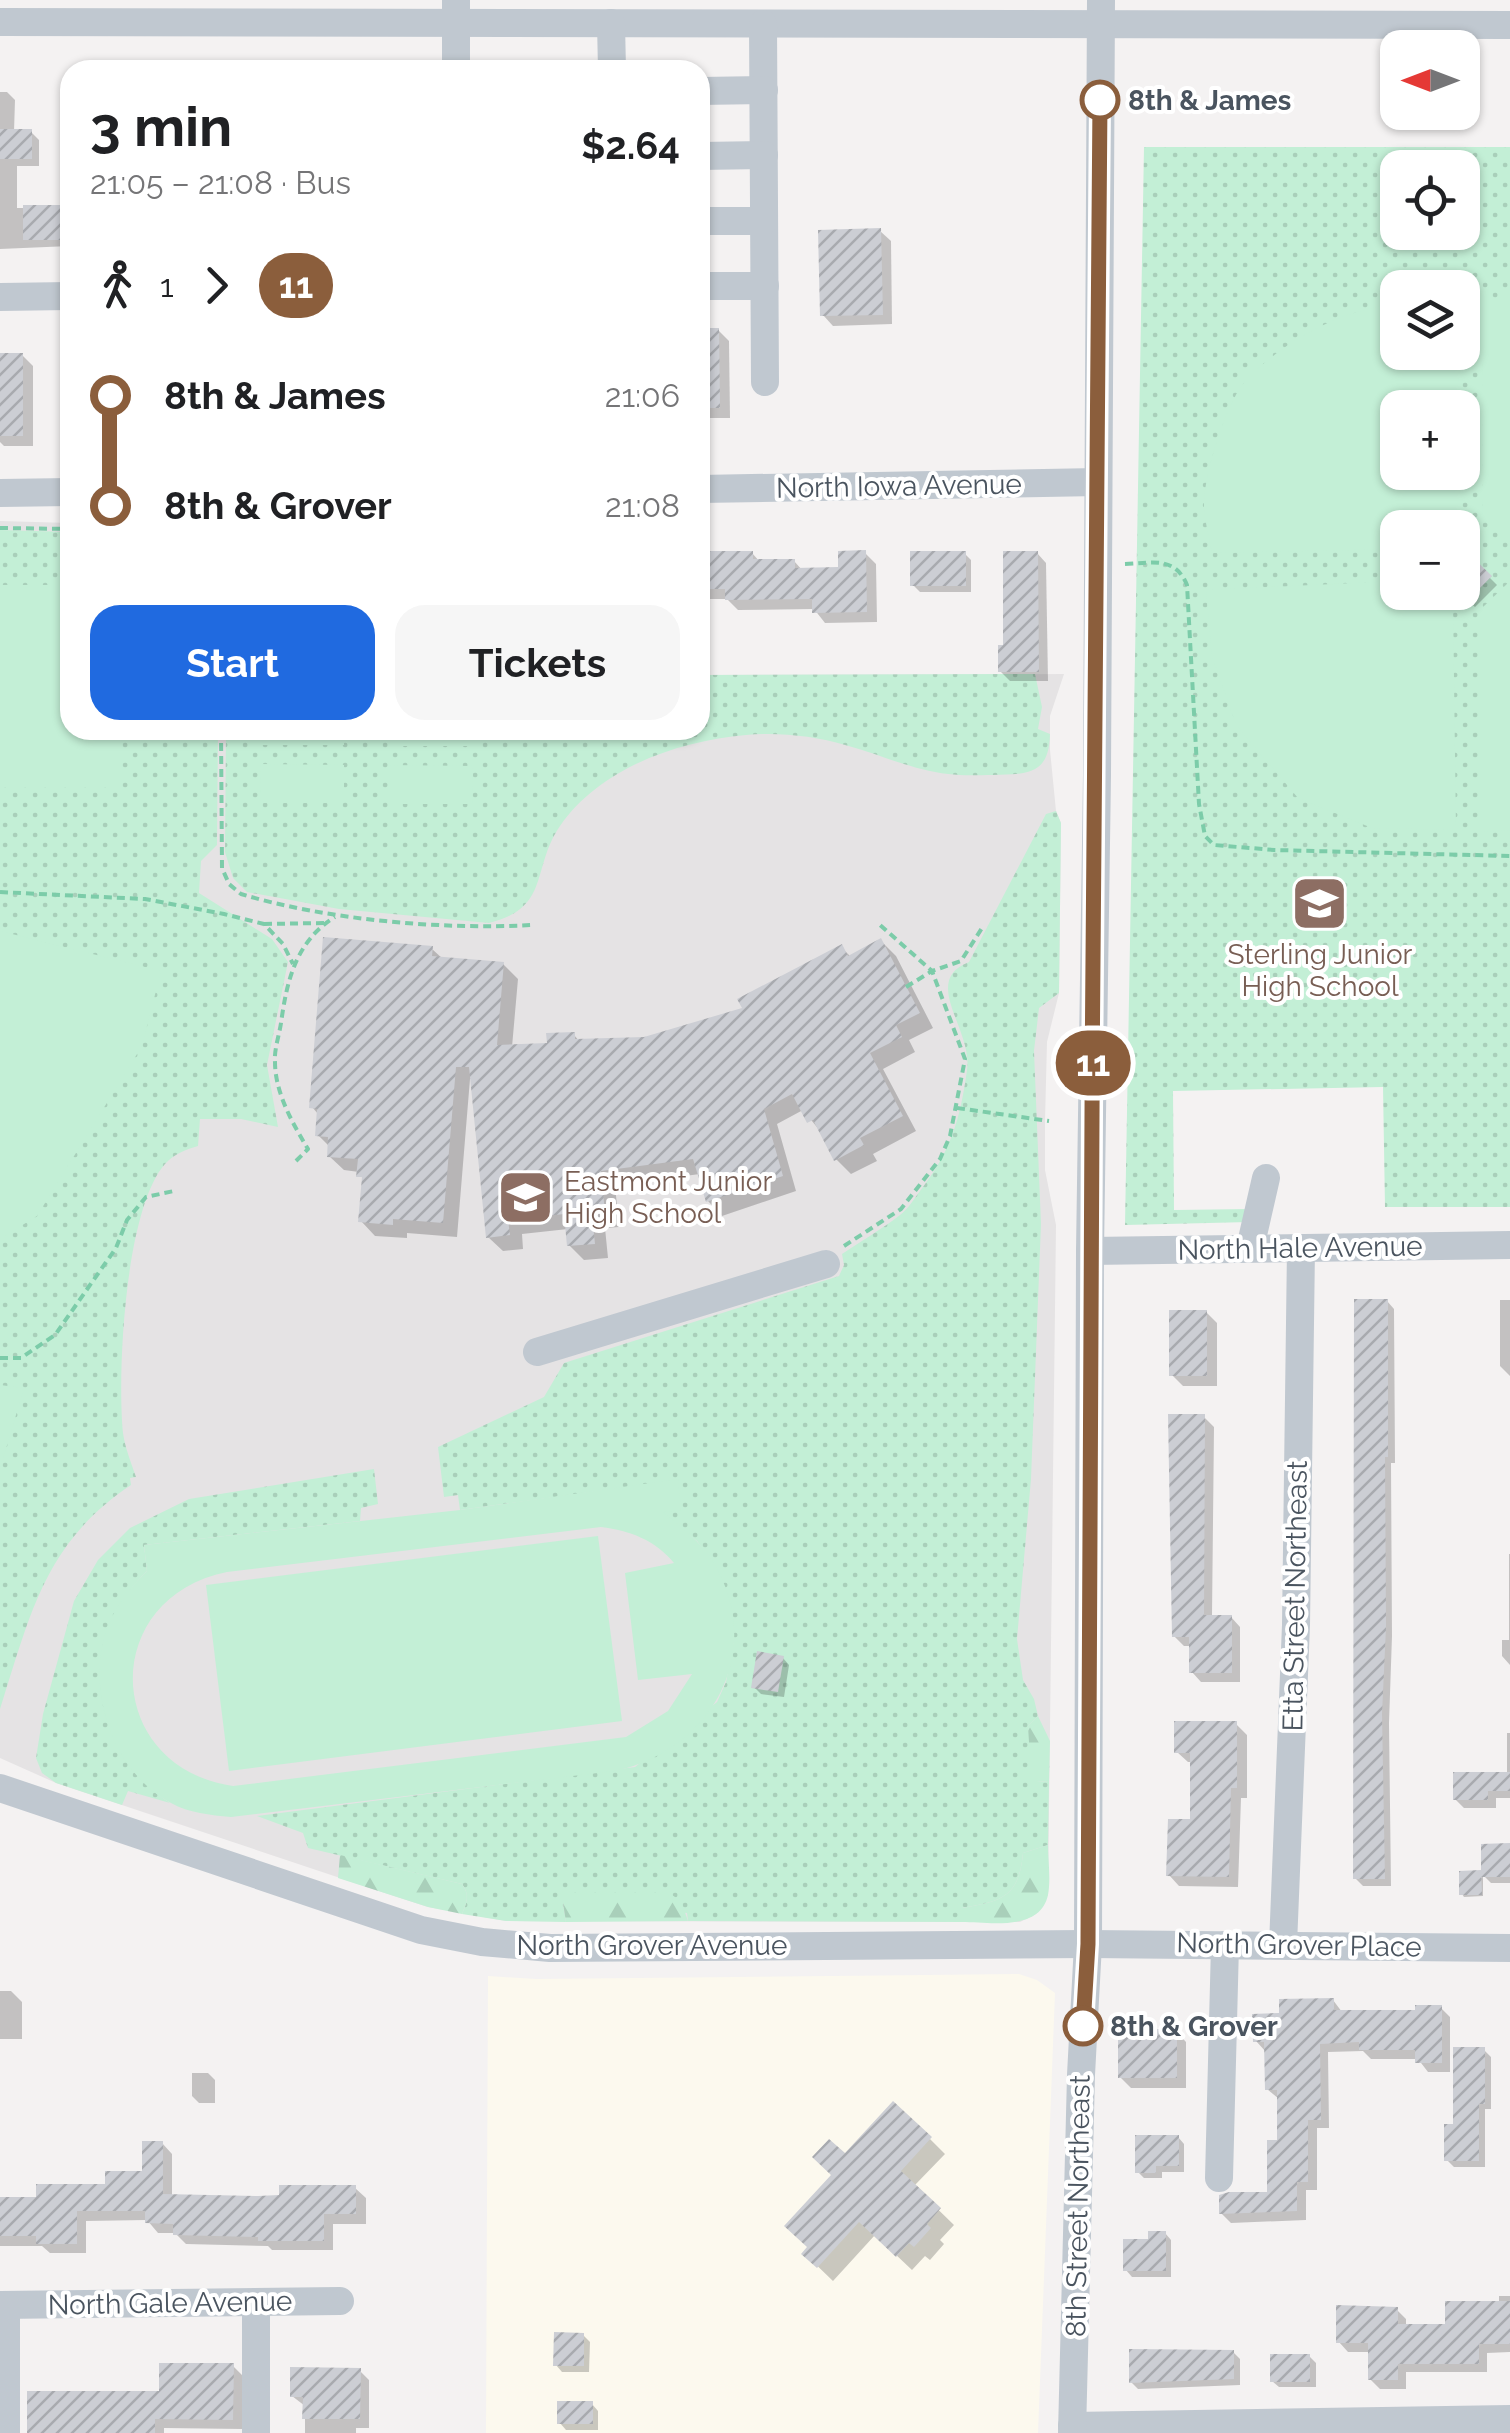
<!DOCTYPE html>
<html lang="en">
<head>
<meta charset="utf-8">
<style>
  body { margin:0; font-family:Raleway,sans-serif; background:#f6f6f6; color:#202124; height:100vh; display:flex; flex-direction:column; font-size:38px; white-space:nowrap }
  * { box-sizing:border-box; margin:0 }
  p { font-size:32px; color:#757577 }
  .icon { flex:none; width:55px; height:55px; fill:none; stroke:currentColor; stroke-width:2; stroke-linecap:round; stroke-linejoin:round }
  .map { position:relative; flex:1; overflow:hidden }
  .panel { position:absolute; left:60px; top:60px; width:650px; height:680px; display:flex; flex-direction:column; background:#fff; border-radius:30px; box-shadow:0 2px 8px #0004 }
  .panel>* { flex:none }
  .badge { padding:0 20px; border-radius:32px; font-size:35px; line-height:65px }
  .needle { width:65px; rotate:270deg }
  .fabs { position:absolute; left:1380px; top:30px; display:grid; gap:20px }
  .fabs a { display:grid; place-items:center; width:100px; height:100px; border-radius:20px; background:#fff; box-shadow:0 2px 8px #0004; font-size:50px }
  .map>.badge { position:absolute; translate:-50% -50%; box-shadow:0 0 0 5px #fff }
  .legs { display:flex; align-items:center; gap:15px; height:110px; padding:0 30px; font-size:32px }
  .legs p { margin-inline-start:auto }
  .summary { display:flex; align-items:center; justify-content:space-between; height:170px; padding:0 30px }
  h1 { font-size:55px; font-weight:700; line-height:75px }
  .primary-button { display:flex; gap:20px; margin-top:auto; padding:20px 30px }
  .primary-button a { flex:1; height:115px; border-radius:30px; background:#206ae0; color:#fff; font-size:40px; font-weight:700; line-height:115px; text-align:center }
  .primary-button a+a { background:#f6f6f6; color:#202124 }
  ul { padding:0 30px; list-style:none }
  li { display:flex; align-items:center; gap:35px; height:110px; font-size:38px }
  li i { display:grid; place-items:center; width:15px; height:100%; margin:0 12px; background:currentColor }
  li i::after { content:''; width:25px; height:25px; margin:-12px; border:8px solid; border-radius:50%; background:#fff }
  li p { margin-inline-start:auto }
  li:first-child i { background:linear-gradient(#0000 50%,currentColor 0) }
  li:last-child i { background:linear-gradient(currentColor 50%,#0000 0) }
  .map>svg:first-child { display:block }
  .commercial { fill:#fcf9ee }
  .education { fill:#e5e3e4 }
  .grass { fill:url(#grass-dots); fill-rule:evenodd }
  .forest { fill:url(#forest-firs) }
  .pitch { fill:#c3efd6; fill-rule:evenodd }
  .shadow { fill:#0003 }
  .building { fill:url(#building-hatch) }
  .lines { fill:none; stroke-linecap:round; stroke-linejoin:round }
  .path { stroke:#7ccca9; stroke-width:4; stroke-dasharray:8 5; stroke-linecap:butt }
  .minor { stroke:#c0c8d0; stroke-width:28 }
  .line-1-casing { stroke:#fff; stroke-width:22 }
  .line-1 { stroke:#8b5e3c; stroke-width:15 }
  .stop-1-dot { fill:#fff; stroke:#8b5e3c; stroke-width:5 }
  .labels { text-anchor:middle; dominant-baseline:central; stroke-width:8; stroke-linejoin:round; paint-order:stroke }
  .stop-label { font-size:28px; font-weight:bold; fill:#4a545f; stroke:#fff; text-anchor:start }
  .street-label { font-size:28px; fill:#4a545f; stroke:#fff }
  .education-label { font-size:28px; fill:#785e54; stroke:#fff }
</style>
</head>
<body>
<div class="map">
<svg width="1510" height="2433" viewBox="0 0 1510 2433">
  <defs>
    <pattern id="grass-dots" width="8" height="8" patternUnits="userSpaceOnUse" patternTransform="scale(2.5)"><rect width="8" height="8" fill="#c3efd6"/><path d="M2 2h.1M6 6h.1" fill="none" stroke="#a9cfba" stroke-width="1.8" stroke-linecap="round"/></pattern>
    <pattern id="forest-firs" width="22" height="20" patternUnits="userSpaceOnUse" patternTransform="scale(2.5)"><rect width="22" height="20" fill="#c3efd6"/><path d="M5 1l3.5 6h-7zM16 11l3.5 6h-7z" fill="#a9cfba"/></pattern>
    <pattern id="building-hatch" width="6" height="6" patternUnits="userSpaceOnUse" patternTransform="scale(2.5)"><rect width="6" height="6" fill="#ccced4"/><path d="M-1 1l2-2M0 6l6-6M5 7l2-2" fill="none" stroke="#a8aaaf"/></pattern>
  </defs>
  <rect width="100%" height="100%" fill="#f4f2f2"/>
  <path class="commercial" d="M1019 1974 1037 1980 1055 1993 1038 2433H486L488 1976 536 1979Z"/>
  <path class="education" d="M0 521 70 523V730H700V675L1064 674 1050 716V750L1056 811 1061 823 1059 993 1047 1042 1045 1121V1170L1056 1225 1048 1895 1036 1914 1020 1922 506 1921 428 1907 394 1896 56 1783 0 1758Z"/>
  <g class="grass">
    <path d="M1144 147H1510V1207H1385L1383 1087 1173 1091 1174 1210 1250 1209V1222L1125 1225ZM1398 168H1462V232H1398ZM1398 288H1462V352H1398ZM1398 408H1462V472H1398ZM1398 528H1462V592H1398Z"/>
    <path d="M0 530 70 532V730H218L217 845 201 861 199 893 272 939 288 962 267 1065 278 1127 241 1119H200L198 1146C185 1150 174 1154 165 1164 125 1209 117 1373 123 1433 125 1448 131 1462 136 1477L130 1478 131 1485C44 1543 30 1616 0 1709Z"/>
    <path d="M1035 674 1042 707 1038 729 1050 734C1049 775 1028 774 993 775 979 775 962 776 948 774 912 770 879 754 845 745 815 736 778 732 746 735 678 741 600 768 560 826 531 868 551 908 489 923L339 909 247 892 233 878 225 852 226 730H700V675Z"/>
    <path d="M1056 811 1061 823 1059 993 1039 1008 1034 1051 1041 1224 1031 1479 1017 1639 1023 1680 1034 1699 1038 1716 1028 1726 1037 1781 1049 1782 1048 1845 1023 1853C1019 1897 1002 1901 962 1908V1922L688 1921 687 1913 563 1903 566 1922 506 1921 462 1914C467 1902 470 1895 462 1884L308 1848 303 1833 257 1816 635 1767 717 1702 726 1682 734 1640 710 1558 697 1541 661 1512 678 1480 460 1510 458 1495 444 1497 438 1447 544 1397 564 1363 839 1276 844 1265 842 1254C861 1241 882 1229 900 1215 908 1209 914 1199 920 1191 951 1151 960 1120 967 1070 973 1029 920 981 969 962L1046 814Z"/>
    <path d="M374 1469 378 1504 361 1508 360 1521 144 1545 147 1571C78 1638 89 1751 170 1803L128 1791 122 1805 56 1783 42 1773 36 1758 43 1714 74 1601 98 1560 130 1528 189 1499Z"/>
  </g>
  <g class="forest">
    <path d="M1038 1716 1050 1741 1049 1782 1037 1781 1031 1775 1028 1726Z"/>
    <path d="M1048 1845C1048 1861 1051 1879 1048 1895 1040 1932 989 1922 962 1922V1908C1002 1901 1019 1897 1023 1853Z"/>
    <path d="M340 1855 462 1884C470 1895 467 1902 462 1914L428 1907 338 1878Z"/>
    <path d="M571 1893H669L681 1901 688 1921 566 1922 563 1903Z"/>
  </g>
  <g class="pitch">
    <path d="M1482 300H1510V543L1483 520Z"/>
    <path d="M1397 304 1398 352 1459 353 1458 407 1398 408V472L1458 473V527L1398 528 1397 549 1212 553C1209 538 1205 522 1204 507 1203 477 1227 398 1248 378 1287 339 1343 309 1397 304Z"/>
    <path d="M1397 581 1398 592 1440 593 1453 602 1456 830 1372 828 1298 798 1236 725 1212 656 1206 590Z"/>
    <path d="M1510 581V830L1482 832V608Z"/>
    <path d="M0 585H70V730H120V787H0Z"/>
    <rect x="261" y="730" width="83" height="15"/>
    <rect x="389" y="730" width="84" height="16"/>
    <path d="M261 764 344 765V803H260Z"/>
    <path d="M389 765 473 766 472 804H389Z"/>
    <path d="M0 931 161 971 142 1046 37 1216 0 1239Z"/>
    <path d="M0 1385 24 1388 0 1469Z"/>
    <path d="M678 1479 681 1510 663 1512C681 1527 699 1540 712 1560 768 1650 712 1751 614 1771L231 1817C210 1815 189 1813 171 1803 110 1771 83 1682 110 1621 119 1601 132 1586 147 1571L144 1545 460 1510ZM601 1527C631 1531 655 1540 674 1563L625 1573 638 1680 692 1674 668 1711 626 1737 233 1786C103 1767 98 1598 227 1572Z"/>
    <path d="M598 1536 622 1721 229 1771 206 1585Z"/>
  </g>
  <g class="shadow">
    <path d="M0 92H7L15 100 14 132H31L39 140V166H17V208H70V246L0 249Z"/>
    <path d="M880 231 891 241 892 324 833 326 823 315Z"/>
    <path d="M700 330H718L729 341 730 418H700Z"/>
    <path d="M0 355H22L33 366V446H4L0 442Z"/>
    <path d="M63 387H70V421L63 415Z"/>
    <path d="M700 551 752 553 760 562 794 561 803 571 841 570 865 553 876 564 877 622 825 623 814 609 738 610 727 599H700Z"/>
    <path d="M964 553 971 560V592H920L913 585Z"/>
    <path d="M1037 553 1046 563 1048 681H1010L1000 671 1005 647Z"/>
    <path d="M1466 554 1497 585 1475 607 1460 592H1462Z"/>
    <path d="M881 941 896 956 933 1028 909 1040 915 1052 883 1069 916 1131 873 1154 877 1161 851 1174 836 1159 825 1137 803 1110 777 1124 796 1191 722 1216 708 1201 700 1174 615 1185 619 1227 605 1228 608 1258 584 1260 569 1245 568 1229 522 1234 523 1249 503 1251 488 1237 473 1079H470L457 1237 407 1233V1238L375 1236 361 1221 364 1181 359 1172 344 1170 329 1156 330 1147 318 1135 319 1115 312 1107 432 949 443 959 503 964 518 979 512 1047 549 1046 574 1035 580 1042 645 1039 746 1010 841 947 851 957Z"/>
    <path d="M1500 1300H1510V1376L1500 1366Z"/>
    <path d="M1387 1301 1394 1309 1395 1463H1391L1392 1636 1389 1723 1391 1886H1363L1355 1878Z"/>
    <path d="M1206 1312 1217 1323V1386H1183L1172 1375Z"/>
    <path d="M1204 1417 1214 1427 1212 1617H1231L1240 1627V1682H1201L1192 1672V1646H1184L1174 1636Z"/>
    <path d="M1509 1554H1510V1665L1502 1656V1640H1509Z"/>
    <path d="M783 1658 789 1665 784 1697 761 1694 754 1687Z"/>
    <path d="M1236 1724 1247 1735V1798H1241L1238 1887 1179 1886 1169 1875 1192 1822V1762H1188L1177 1752Z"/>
    <path d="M1507 1733H1510V1798H1496V1808H1464L1455 1799 1507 1774Z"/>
    <path d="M1510 1846V1883H1491L1484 1876Z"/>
    <path d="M1483 1876V1896L1464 1897 1462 1894Z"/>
    <path d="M0 1991H11L22 2002V2039H0Z"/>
    <path d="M1333 2000 1342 2012H1418L1441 2008 1450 2017V2072H1428L1418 2059H1371L1363 2051 1328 2052 1329 2128H1317V2190H1306V2220L1231 2223 1221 2213 1270 2194 1279 2142V2099L1267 2089 1266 2052 1256 2041 1282 2015Z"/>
    <path d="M1176 2031 1186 2042V2088H1131L1120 2077Z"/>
    <path d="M1484 2050 1491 2057V2109H1485V2167H1454L1447 2160 1455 2126Z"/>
    <path d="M192 2073H208L215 2080V2103H199L192 2096Z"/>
    <path d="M1178 2137 1184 2144V2172H1162V2178H1144L1138 2172Z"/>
    <path d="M930 2139 945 2154 914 2186 954 2225 940 2240 944 2244 930 2260 925 2256 912 2270 875 2235 833 2281 805 2254 834 2176 845 2157Z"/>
    <path d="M162 2143 172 2154V2196L258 2199 355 2188 366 2198V2224H333V2250H272L268 2246 186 2244 175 2233H158L147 2220 86 2221V2253H50L42 2246H0V2199H39L108 2186 144 2173Z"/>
    <path d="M1165 2233 1171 2240V2277H1132L1126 2270 1151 2242Z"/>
    <path d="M1499 2296H1510V2352L1487 2353V2372H1406V2389H1380L1370 2379V2352H1348L1339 2342 1397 2310 1406 2319V2326H1448L1499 2303Z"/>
    <path d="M583 2335 590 2342 589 2372H562L556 2365Z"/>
    <path d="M1233 2352 1240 2359V2385L1138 2389 1131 2382Z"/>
    <path d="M1309 2356 1316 2363V2387H1279L1272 2381Z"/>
    <path d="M233 2366 242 2375V2429L164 2428V2433H29L162 2393Z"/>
    <path d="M360 2371 369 2380V2428H356V2433H305V2406L292 2396Z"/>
    <path d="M592 2404 598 2411V2430H566L560 2423Z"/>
  </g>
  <g class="building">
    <rect x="0" y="129" width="32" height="30"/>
    <rect x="23" y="205" width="47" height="35"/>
    <path d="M881 228 883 315 820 316 818 230Z"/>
    <path d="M700 328H719L720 408H700Z"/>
    <rect x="0" y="353" width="23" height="83"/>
    <path d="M1462 547 1492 576 1462 606Z"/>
    <path d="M866 550 867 612 812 613V599L725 600V589H700V551H753V559H795V568L838 567V551Z"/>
    <rect x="910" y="551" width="56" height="35"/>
    <path d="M1003 551H1038L1039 672H998V645H1003Z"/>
    <path d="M323 937 433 946 432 956 504 962 497 1045 547 1043 546 1033 575 1032V1039L644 1037 742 1008 737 999 842 944 848 956 881 938 920 1013 896 1025 902 1037 870 1053 903 1116 860 1138 864 1145 834 1161 813 1120 807 1123 792 1094 764 1109 783 1176 706 1202 693 1159 601 1171 605 1213 592 1214 595 1244 567 1246 564 1214 508 1220 510 1235 486 1238 469 1067H456L443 1223 393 1219V1225L358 1222 362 1177H356L358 1159 327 1157 328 1137 315 1136 317 1109 309 1108Z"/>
    <path d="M1354 1299H1388V1457H1385L1386 1627 1382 1714 1385 1879H1353Z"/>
    <rect x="1169" y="1310" width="38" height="66"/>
    <path d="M1168 1414H1205L1204 1615H1232V1673H1189V1637H1172Z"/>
    <path d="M757 1651 784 1656 778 1692 751 1688Z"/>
    <path d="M1174 1721H1237V1788H1231L1229 1877 1166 1876 1168 1819H1190V1753H1174Z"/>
    <path d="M1453 1772H1510V1791H1488V1800H1453Z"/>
    <path d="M1510 1843V1877H1481V1844Z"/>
    <path d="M1481 1870 1482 1895H1459V1871Z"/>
    <path d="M1334 1998V2010H1415V2005H1442V2063H1415V2050H1359V2042L1320 2044 1321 2120H1308V2182H1297V2211L1219 2214V2195L1229 2192H1267V2140H1277V2090H1265L1264 2042H1253L1252 2014 1279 2013V1999Z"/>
    <path d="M1142 2029H1177V2078H1118V2034H1142Z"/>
    <path d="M1453 2047H1485V2104H1479V2161H1444V2124H1453Z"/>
    <path d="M893 2101 932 2137 901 2171 941 2208 927 2224 931 2228 914 2247 909 2243 896 2257 859 2222 817 2268 801 2254 807 2247 784 2226 831 2175 812 2157 829 2139 845 2153Z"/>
    <path d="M1135 2135H1179V2166H1156V2173H1135Z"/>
    <path d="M142 2141H163V2194L258 2196 279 2195V2185H356V2214H324V2241H258V2237L173 2235V2224L145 2223V2211H77V2244H36V2236H0V2197H36V2184H105V2171H142Z"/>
    <path d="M1148 2231H1166V2271H1123V2239H1148Z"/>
    <path d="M1445 2301H1510V2344H1479V2364H1398V2380H1368V2343H1336V2305L1398 2307V2324H1445Z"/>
    <path d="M554 2332 584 2333V2366H553Z"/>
    <path d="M1129 2349 1234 2350V2379L1129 2383Z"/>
    <rect x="1270" y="2354" width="40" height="28"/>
    <path d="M159 2363H234L233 2420 155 2419V2433H27V2391H159Z"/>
    <path d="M290 2367 361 2368 360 2419H302L303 2397H290Z"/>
    <rect x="557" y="2401" width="36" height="23"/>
  </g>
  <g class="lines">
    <g class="path">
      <path d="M0 528 70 529"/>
      <path d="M1125 564C1153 563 1175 556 1187 585L1199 804 1205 836 1214 845 1274 850 1510 856"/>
      <path d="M221 730 222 868 229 884 241 894C327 920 443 930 532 925"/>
      <path d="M0 892 145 899 224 914 264 924 283 944 293 964"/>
      <path d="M264 924 324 923"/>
      <path d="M906 987 932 971 961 961 982 928"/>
      <path d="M957 1108 1049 1121"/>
      <path d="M296 1161 308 1149C293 1124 275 1093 275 1062 274 1050 279 1036 281 1023 287 980 296 941 335 917"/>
      <path d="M844 1246 901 1209 940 1159 950 1136 965 1059 932 971 879 924"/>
      <path d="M0 1358H21L55 1335 116 1248 127 1220 146 1197 174 1191"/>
    </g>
    <g class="minor">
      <path d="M0 22 1510 25"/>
      <path d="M611 23 612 70"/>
      <path d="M763 24 765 382"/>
      <path d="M456 70V0"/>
      <path d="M700 91 764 90"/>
      <path d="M700 156 764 155"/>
      <path d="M700 221H764"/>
      <path d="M700 286H765"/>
      <path d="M0 297 70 296"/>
      <path d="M700 489 1098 482"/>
      <path d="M0 493 70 492"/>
      <path d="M1250 1248 1266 1178"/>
      <path d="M1090 1251 1510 1245"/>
      <path d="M537 1352 826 1264"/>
      <path d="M0 1788 421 1930 482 1942 550 1948 1088 1944 1510 1948"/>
      <path d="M1283 1945 1296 1625 1301 1248"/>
      <path d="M1219 2178 1225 1945"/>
      <path d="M0 2305 340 2301"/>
      <path d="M6 2305V2433"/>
      <path d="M1072 2426 1510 2419"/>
      <path d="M256 2433V2302"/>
      <path d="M1072 2433 1081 2075 1088 1944 1090 1251 1097 775 1101 0"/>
    </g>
  </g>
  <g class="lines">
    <defs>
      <path id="line-1" d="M1083 2026 1088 1944C1088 1329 1096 715 1100 100"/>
    </defs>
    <use href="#line-1" class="line-1-casing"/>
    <use href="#line-1" class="line-1"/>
  </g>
  <defs>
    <symbol id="school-square" viewBox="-11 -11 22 22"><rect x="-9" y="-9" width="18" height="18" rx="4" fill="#8d6e63" stroke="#fff"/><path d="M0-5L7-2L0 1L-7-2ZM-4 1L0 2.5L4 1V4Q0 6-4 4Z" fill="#fff"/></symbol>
  </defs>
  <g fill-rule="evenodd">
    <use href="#school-square" x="1288" y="872" width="63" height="63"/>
    <use href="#school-square" x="494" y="1166" width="63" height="63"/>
  </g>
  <g class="stop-1-dot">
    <circle cx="1100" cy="100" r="18"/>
    <circle cx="1083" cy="2026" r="18"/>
  </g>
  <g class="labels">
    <g class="stop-label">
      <text x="1128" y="100">8th &amp; James</text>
      <text x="1110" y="2026">8th &amp; Grover</text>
    </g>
    <g class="street-label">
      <text transform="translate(899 486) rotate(-1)">North Iowa Avenue</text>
      <text transform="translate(1300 1248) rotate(-1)">North Hale Avenue</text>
      <text transform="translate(1295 1596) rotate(-89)">Etta Street Northeast</text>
      <text x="652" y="1945">North Grover Avenue</text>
      <text transform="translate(1299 1945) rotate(1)">North Grover Place</text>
      <text transform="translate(1078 2206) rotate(-89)">8th Street Northeast</text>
      <text transform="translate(170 2303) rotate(-1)">North Gale Avenue</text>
    </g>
    <g class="education-label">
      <text x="1320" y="954">Sterling Junior<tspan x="1320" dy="32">High School</tspan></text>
      <text x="564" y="1181" text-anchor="start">Eastmont Junior<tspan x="564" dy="32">High School</tspan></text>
    </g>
  </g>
</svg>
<div class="fabs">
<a><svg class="needle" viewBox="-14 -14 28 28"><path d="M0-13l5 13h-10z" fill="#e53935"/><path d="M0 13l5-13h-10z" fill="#757577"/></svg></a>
<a><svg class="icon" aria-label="locate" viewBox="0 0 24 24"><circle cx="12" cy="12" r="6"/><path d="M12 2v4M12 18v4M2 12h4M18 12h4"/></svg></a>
<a><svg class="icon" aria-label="layers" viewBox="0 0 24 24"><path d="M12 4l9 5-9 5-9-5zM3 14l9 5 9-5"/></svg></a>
<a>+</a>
<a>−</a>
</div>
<b class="badge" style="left:1093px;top:1063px;background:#8b5e3c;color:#fff">11</b>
<section class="panel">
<div class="summary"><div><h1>3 min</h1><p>21:05 – 21:08 · Bus</p></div><b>$2.64</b></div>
<div class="legs"><svg class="icon" aria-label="walk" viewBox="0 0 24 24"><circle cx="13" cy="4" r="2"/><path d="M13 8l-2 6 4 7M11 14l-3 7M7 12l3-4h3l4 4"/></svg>1<svg class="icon" aria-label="forward" viewBox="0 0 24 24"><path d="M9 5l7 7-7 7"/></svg><b class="badge" style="background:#8b5e3c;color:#fff">11</b></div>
<ul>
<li><i style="color:#8b5e3c"></i><b>8th &amp; James</b><p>21:06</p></li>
<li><i style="color:#8b5e3c"></i><b>8th &amp; Grover</b><p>21:08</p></li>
</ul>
<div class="primary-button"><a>Start</a><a>Tickets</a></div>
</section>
</div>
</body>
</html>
